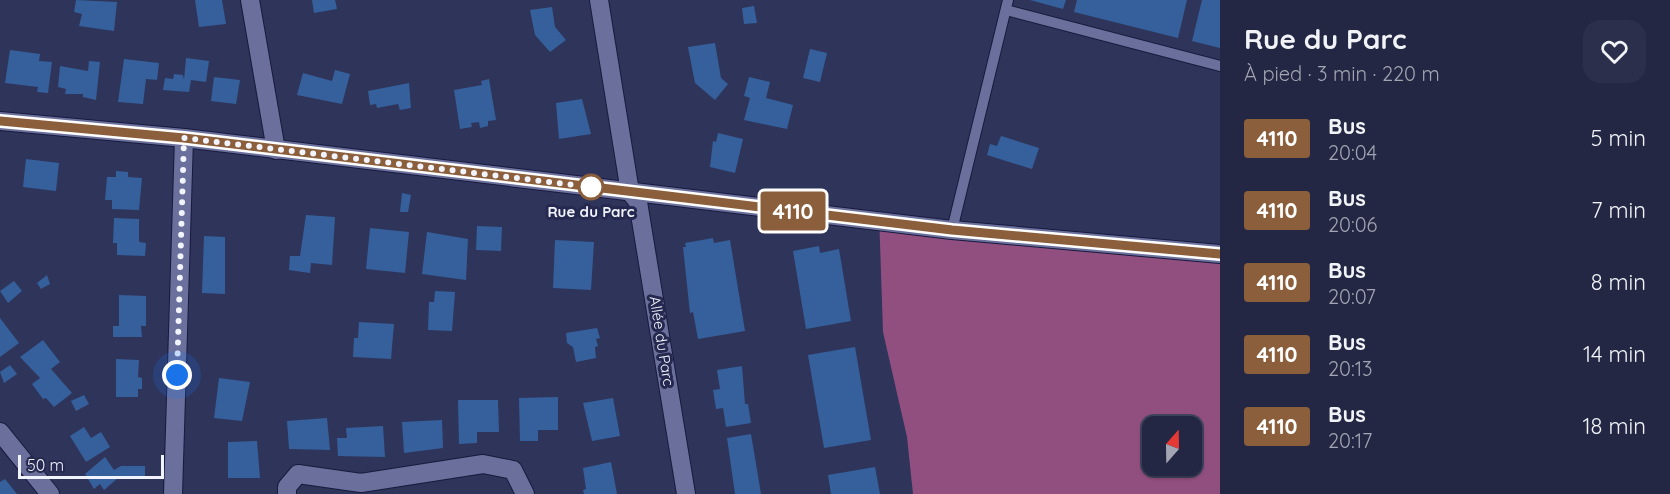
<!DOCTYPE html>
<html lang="fr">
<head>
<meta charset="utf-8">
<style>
  body { margin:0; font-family:Quicksand,sans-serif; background:#2b2f4b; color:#f1f3f6; height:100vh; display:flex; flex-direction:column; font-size:22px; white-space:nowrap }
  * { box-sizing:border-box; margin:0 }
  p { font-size:20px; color:#a3a5b2 }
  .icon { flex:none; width:33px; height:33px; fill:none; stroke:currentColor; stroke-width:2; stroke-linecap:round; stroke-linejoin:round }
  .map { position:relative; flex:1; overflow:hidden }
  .side { display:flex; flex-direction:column; background:#232744; width:450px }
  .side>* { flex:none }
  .badge { padding:0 12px; border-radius:4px; font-size:21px; line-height:39px }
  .needle { width:39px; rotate:20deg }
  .controls { position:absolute; left:1142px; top:416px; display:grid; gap:12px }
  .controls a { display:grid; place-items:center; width:60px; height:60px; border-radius:12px; background:#232744; box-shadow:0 2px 4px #0004,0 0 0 2px #40445d; font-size:30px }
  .scale { position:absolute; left:18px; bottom:15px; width:146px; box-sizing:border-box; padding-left:6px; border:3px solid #f1f3fd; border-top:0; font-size:16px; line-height:21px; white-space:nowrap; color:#f1f3fd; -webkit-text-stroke:4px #26294f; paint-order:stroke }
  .you { position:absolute; width:30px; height:30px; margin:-15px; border:4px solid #fff; border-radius:50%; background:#1a73e8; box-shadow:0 0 0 9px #1a73e833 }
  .map>.badge { position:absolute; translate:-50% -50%; box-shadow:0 0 0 3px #fff }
  .round { display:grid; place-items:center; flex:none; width:63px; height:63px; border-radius:18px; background:#2b2f4b }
  .overview { display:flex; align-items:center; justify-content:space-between; height:102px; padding:0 24px }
  h1 { font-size:28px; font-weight:700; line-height:45px }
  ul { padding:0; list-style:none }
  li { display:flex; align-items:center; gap:18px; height:72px; padding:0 24px }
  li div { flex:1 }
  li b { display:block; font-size:22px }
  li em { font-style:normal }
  li .badge { min-width:66px; font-weight:700; text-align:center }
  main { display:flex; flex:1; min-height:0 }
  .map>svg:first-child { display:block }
  .forest { fill:#904f7f; fill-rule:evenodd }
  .building { fill:#35609c }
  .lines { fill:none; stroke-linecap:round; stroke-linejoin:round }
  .service-casing { stroke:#181a3e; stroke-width:12 }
  .minor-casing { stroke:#181a3e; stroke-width:20 }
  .service { stroke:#6a709b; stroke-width:10 }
  .minor { stroke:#6a709b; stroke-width:18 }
  .line-casing { stroke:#fff; stroke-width:14 }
  .line { stroke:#8b5e3c; stroke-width:9 }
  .walk { stroke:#f1f3fd; stroke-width:6; stroke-dasharray:0 10.8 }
  .stop-dot { fill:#fff; stroke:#8b5e3c; stroke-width:3 }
  .labels { text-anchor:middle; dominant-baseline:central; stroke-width:6; stroke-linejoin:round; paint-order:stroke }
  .stop-label { font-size:15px; font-weight:bold; fill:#f1f3fd; stroke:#26294f }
  .street-label { font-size:15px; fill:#f1f3fd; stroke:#26294f }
</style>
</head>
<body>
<main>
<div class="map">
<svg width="1220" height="494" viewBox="0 0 1220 494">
  <rect width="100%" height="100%" fill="#2f345a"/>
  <path class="forest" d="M879 214 1220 259V494H913L907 437 883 332ZM1152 426H1191V465H1152Z"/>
  <g class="building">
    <path d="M76 0 117 2 114 31 79 26 82 14 74 12Z"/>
    <path d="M195 0H222L226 24 199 27Z"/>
    <path d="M312 0H335L337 9 314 13Z"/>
    <path d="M1030 0H1066L1063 9Z"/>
    <path d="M1077 0H1187L1178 38 1074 12Z"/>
    <path d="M1202 0H1220V48L1192 41Z"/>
    <path d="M754 6 757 23 744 24 742 8Z"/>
    <path d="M552 7 555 27 566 40 550 52 535 35 530 10Z"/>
    <path d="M715 43 721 78 728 84 715 100 695 83 688 47Z"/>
    <path d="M810 49 827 53 820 82 803 78Z"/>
    <path d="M10 50 40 54 39 61 52 62 48 93 37 92 38 87 5 83Z"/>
    <path d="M186 58 209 61 206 82 191 80 189 92 163 90 165 78 173 79 174 74 183 75 184 80Z"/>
    <path d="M124 59 159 63 157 80 146 79 143 104 118 102Z"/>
    <path d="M89 61 100 62 96 100 83 97V94H65L66 89 58 87 60 66 88 71Z"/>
    <path d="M335 70 350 74 342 104 297 95 303 73 332 81Z"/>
    <path d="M214 77 240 80 236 104 211 101Z"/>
    <path d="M749 77 770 82 766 98 793 105 787 129 744 120 750 98 744 96Z"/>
    <path d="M489 79 496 120 488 121V126L480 128 479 122 471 123 472 127 460 129 454 90 482 85 481 81Z"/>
    <path d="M409 83 411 108 400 110 398 104 377 108 376 104 370 105 368 91Z"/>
    <path d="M582 99 591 134 559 139 556 103Z"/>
    <path d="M718 133 743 139 735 173 710 167 713 141 716 142Z"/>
    <path d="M1001 136 1039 148 1032 169 987 155 990 144 997 146Z"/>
    <path d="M26 159 59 163 56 191 23 187Z"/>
    <path d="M116 171 128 172V177L142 178 139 210 112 209V200H105L107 177H116Z"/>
    <path d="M402 193 411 195 408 212H400Z"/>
    <path d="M306 215 335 217 332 265 311 263 310 273 289 270 290 256H300Z"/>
    <path d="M114 218 139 219V242L146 243 145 256 117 255V243H113Z"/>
    <path d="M477 226 502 227 501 251 476 250Z"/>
    <path d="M370 228 409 232 405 273 366 269Z"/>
    <path d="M427 232 468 239 466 280 422 274Z"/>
    <path d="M204 236 225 237V294L202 293Z"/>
    <path d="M713 238 714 243 730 240 745 331 698 339 693 312 690 313 683 247H686L685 243Z"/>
    <path d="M555 240 594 242 591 290 553 288Z"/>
    <path d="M819 246 820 253 839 249 851 321 806 329 793 251Z"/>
    <path d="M47 275 50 284 41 289 37 283Z"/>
    <path d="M14 281 22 291 8 303 0 291Z"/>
    <path d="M435 291 455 292 452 331 428 330 429 302H434Z"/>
    <path d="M119 295 146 296V326H141L142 337H113V326H119Z"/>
    <path d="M0 318 19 343 0 357Z"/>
    <path d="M359 322 394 324 391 359 353 357 354 338H358Z"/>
    <path d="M597 328 600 338 596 339 598 346 595 347 596 358 576 362 573 347 567 343 566 333Z"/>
    <path d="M43 340 60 362 51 369 72 393 54 407 46 398 43 399 32 384 40 378 20 357Z"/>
    <path d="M855 347 871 440 824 448 808 355Z"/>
    <path d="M116 359 139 360 138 377 142 378V389H138V397H116Z"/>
    <path d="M10 365 17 374 4 383 0 372Z"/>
    <path d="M742 366 745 404H748L751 423 726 427 723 408 716 409 713 390 720 389 717 370Z"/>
    <path d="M219 378 250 382 242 421 214 418Z"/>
    <path d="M84 395 89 404 76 411 71 401Z"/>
    <path d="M558 397V430H538V441H520L519 398Z"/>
    <path d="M613 398 620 436 592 441 583 403Z"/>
    <path d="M458 400H498L499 432H477V443L459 444Z"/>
    <path d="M327 418 330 450 289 449 287 421Z"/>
    <path d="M442 420 443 448 404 453 402 422Z"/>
    <path d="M383 426 385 457 338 456 337 438H347L346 428Z"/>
    <path d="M84 427 91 438 101 432 110 447 86 462 70 436Z"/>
    <path d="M751 434 761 494H735L727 438Z"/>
    <path d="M257 441 260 478H228V442Z"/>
    <path d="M105 457 114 470 121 466H145V479L118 478 104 490 100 484 94 489 85 474Z"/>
    <path d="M611 462 617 494H584L583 490 586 489 583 468Z"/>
    <path d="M875 467 880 494H831L828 475Z"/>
    <path d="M5 479 17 494H0V482Z"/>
  </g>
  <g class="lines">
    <defs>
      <g id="service">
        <path d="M1006 10 1220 66"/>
        <path d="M952 230 1008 0"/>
      </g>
      <g id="minor">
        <path d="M250 0 276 150"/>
        <path d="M599 0 630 192 638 202 686 494"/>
        <path d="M0 121 184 138 952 230 1220 254"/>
        <path d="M0 432 50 494"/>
        <path d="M173 494 184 138"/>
        <path d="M287 494V487L298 474 361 483 483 464 513 470 525 494"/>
      </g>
    </defs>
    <use href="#service" class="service-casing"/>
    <use href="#minor" class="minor-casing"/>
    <use href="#service" class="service"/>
    <use href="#minor" class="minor"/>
  </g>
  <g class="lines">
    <defs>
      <path id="line" d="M0 121 184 138 952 230 1220 254"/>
    </defs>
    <use href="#line" class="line-casing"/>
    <use href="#line" class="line"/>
    <path class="walk" d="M177 375 184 138 591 187"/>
  </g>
  <circle class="stop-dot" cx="591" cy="187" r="12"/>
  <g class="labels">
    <g class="stop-label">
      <text x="591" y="211">Rue du Parc</text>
    </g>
    <g class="street-label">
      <text transform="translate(662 341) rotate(81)">Allée du Parc</text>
    </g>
  </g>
</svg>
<div class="controls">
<a><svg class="needle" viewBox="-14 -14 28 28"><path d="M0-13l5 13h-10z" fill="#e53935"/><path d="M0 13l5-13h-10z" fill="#a3a5b2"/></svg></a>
</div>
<div class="scale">50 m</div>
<div class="you" style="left:177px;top:375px"></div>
<b class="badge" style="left:793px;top:211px;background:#8b5e3c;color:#fff">4110</b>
</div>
<section class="side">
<div class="overview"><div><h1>Rue du Parc</h1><p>À pied · 3 min · 220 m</p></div><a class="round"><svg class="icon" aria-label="heart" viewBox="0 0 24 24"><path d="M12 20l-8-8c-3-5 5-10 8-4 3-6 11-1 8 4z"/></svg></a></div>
<ul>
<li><span class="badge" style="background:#8b5e3c;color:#fff">4110</span><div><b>Bus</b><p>20:04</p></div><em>5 min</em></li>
<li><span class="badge" style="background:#8b5e3c;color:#fff">4110</span><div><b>Bus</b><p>20:06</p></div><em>7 min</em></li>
<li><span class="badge" style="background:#8b5e3c;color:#fff">4110</span><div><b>Bus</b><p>20:07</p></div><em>8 min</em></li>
<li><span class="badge" style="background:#8b5e3c;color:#fff">4110</span><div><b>Bus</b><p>20:13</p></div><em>14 min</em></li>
<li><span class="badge" style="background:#8b5e3c;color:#fff">4110</span><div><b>Bus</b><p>20:17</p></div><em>18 min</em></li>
</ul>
</section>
</main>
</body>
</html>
